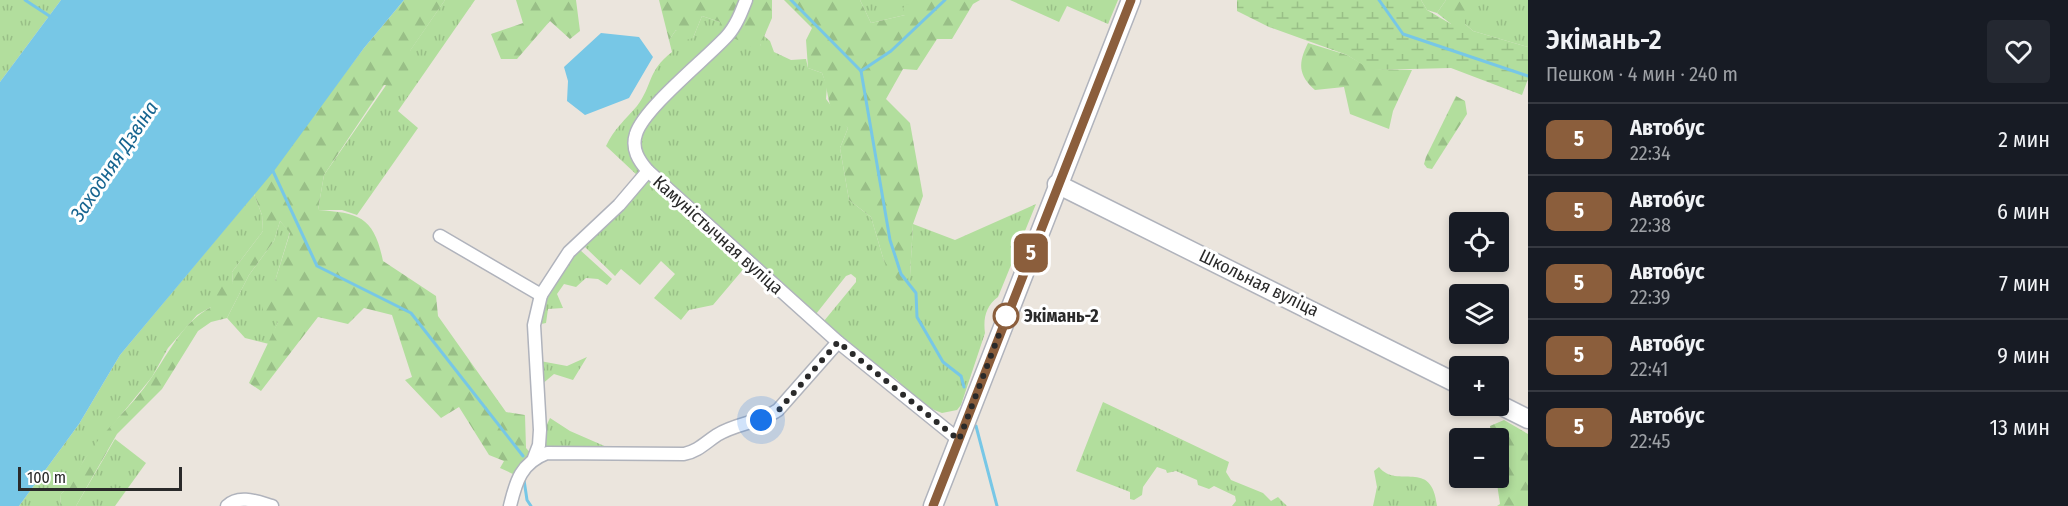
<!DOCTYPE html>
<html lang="ru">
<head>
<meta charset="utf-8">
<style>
  body { margin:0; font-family:"Fira Sans Condensed",sans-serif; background:#242831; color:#f1f3f6; height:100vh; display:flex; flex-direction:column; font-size:22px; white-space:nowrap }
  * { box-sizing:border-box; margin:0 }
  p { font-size:20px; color:#9ea1a6 }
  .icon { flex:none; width:33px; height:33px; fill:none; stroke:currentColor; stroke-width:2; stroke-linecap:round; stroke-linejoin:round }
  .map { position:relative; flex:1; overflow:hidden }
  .drawer { display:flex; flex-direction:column; background:#171b24; width:540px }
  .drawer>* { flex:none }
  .badge { padding:0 12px; border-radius:9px; font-size:21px; line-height:39px }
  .tools { position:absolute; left:1449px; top:212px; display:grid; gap:12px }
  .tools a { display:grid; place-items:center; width:60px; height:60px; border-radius:6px; background:#171b24; box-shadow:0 3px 9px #0003; font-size:30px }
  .scale { position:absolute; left:18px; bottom:15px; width:164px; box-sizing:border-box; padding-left:6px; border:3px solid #2a2a2a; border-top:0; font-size:16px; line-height:21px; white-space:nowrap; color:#2a2a2a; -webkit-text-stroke:4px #fff; paint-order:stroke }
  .you { position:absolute; width:30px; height:30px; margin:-15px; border:4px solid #fff; border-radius:50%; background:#1a73e8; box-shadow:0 0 0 9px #1a73e833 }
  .map>.badge { position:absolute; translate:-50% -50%; box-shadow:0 0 0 3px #fff }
  .round { display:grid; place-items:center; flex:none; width:63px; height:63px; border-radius:6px; background:#242831 }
  .summary { display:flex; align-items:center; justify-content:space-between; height:102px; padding:0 18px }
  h1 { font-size:28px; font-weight:600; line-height:45px }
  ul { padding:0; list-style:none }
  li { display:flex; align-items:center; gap:18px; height:72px; padding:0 18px; border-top:2px solid #363941 }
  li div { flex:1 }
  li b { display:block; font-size:22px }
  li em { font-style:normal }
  li .badge { min-width:66px; font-weight:700; text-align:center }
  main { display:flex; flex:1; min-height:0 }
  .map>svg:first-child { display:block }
  .grass { fill:url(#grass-tufts) }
  .forest { fill:url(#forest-firs) }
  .wetland { fill:url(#wetland-marsh) }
  .water { fill:#77c7e6 }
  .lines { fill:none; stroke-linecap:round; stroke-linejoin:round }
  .stream { stroke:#77c7e6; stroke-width:3 }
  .street-casing { stroke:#b0b3bc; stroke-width:15 }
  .secondary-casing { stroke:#b0b3bc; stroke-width:21 }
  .street { stroke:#fff; stroke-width:12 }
  .secondary { stroke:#fff; stroke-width:18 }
  .line-casing { stroke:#fff; stroke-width:14 }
  .line { stroke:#8b5e3c; stroke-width:9 }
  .walk { stroke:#2a2a2a; stroke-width:6; stroke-dasharray:0 10.8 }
  .stop-dot { fill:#fff; stroke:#8b5e3c; stroke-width:3 }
  .labels { text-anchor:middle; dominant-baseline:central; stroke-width:6; stroke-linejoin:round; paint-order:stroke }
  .street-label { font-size:18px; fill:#2a2a2a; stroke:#fff }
  .stop-label { font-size:18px; font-weight:bold; fill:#2a2a2a; stroke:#fff; text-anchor:start }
  .water-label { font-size:20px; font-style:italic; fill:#176590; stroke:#fff }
</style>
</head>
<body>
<main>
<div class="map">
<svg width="1528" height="506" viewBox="0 0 1528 506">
  <defs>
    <pattern id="grass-tufts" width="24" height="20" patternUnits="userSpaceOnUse" patternTransform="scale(1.5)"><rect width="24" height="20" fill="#b2de9d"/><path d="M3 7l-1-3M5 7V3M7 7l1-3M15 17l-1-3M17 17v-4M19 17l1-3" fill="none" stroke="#99bf87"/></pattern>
    <pattern id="forest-firs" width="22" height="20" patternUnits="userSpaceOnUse" patternTransform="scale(1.5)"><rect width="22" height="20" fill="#b2de9d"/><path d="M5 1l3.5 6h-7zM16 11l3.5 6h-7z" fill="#99bf87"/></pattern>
    <pattern id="wetland-marsh" width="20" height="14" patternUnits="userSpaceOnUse" patternTransform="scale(1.5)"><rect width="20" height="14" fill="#b2de9d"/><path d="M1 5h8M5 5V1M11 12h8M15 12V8" fill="none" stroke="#99bf87"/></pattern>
  </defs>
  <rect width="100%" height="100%" fill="#ebe5dd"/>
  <g class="grass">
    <path d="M0 0H61L0 82Z"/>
    <path d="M445 0H475L398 111 418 128 357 215 342 210H318L324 175Z"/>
    <path d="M860 0H921V1L905 15 871 23Z"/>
    <path d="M1010 0H1118L1108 24 1067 6 1059 22Z"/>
    <path d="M1421 0H1446L1437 13 1427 10Z"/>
    <path d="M1465 0H1528V47L1473 31 1465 24Z"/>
    <path d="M702 16 720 22 724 35 638 123 641 171 638 176 606 146C614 129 625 120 637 106 653 85 647 71 672 52L669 40 676 30 693 38Z"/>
    <path d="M763 35 770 41 774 52 791 60 806 59 808 68 822 73 827 86 826 99 848 128 840 148 849 200 871 217 884 261 910 276 913 224 955 240 1036 204 998 297C986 306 983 318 985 333L961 405 957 410 942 413 924 406 896 379 866 359 824 321 856 282V278L851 274 846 276 816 314 797 301 642 160 639 133 678 88 732 36 760 46Z"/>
    <path d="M649 179 746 266 713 305 689 310 681 320 654 298 675 274 661 261 640 285 621 269 615 276 585 247 584 242Z"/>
    <path d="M254 194 262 215 263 231 232 272 233 283 211 307 197 315 168 348 152 377 84 460 73 483 61 494 60 506H19L79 424 120 355Z"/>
    <path d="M280 221 290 232 275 281 278 322 269 344 245 338 227 318 249 275 274 241Z"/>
    <path d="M579 249 612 279 607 285 598 279 586 278 576 287 564 284 557 294 563 308 548 309 546 323 536 325C539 299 559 265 579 249Z"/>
    <path d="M587 357 573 380 554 374 541 385 540 361 567 366Z"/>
    <path d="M1103 402 1229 462 1226 472 1231 480 1263 493 1271 501 1278 497 1287 506H1232L1236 501 1235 496 1214 486 1209 489 1198 485 1197 480 1176 471 1167 473 1166 470 1157 467 1143 487 1142 495 1134 500 1130 499V492L1076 471Z"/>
    <path d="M550 418 570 431 609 448 561 450 536 447Z"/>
    <path d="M115 439 146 463 115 506H76Z"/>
    <path d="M1379 467C1397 490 1432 457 1437 506H1373L1377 487 1374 471Z"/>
  </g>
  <g class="forest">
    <path d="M404 0H445L410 51 417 58 397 87 384 85 324 175 318 210C360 213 374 217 383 261L436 296 438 316 506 412 525 415 526 448 533 456 517 472 513 474 500 468 504 461 489 455 459 407 441 418 405 380 412 377 392 315 364 308 348 324 318 317 261 391 249 383 278 322 263 311 261 290 275 281 290 233 280 221 274 241 249 275 227 318 211 322 198 331 162 389 117 434 76 506H60L61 494C73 484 76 473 84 460 103 430 132 407 152 377 170 351 182 323 211 307L210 296 220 286 233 283 232 272 263 231 262 215 254 194 364 48Z"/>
    <path d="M516 0H576L580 31 570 39 550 21 517 59H501L491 34 523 23Z"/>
    <path d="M659 0H772V18L760 46 751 47C741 39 727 38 719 30L720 22 702 16 693 38 686 40 676 30 669 40Z"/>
    <path d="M784 0H860L871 23 905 15 903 8 907 4 915 5 921 0H980L973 4 952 39H937L917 70 903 69 886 99 910 123 923 196 913 224 910 276 901 285 884 261 871 217 849 200 840 148 848 128C823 106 832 100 822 73L808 68 806 40 812 28Z"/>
    <path d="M1446 0H1465V24H1451L1437 13Z"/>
    <path d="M1308 43 1347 55 1371 69 1412 70 1393 111 1389 129 1350 114 1344 87 1315 90C1298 75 1298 63 1308 43Z"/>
    <path d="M1456 96 1465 101 1467 114 1432 169 1427 168 1424 164 1426 157Z"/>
    <path d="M1504 420 1528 434V506H1497L1500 504 1496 477 1498 438H1492L1490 426Z"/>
  </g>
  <path class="wetland" d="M1237 0H1421L1427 10 1451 24H1465L1473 31 1528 47V79L1522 95 1451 68 1371 70 1347 55 1269 27 1237 11Z"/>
  <g class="water">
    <path d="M61 0H404L364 48 274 171 120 355 79 424 19 506H0V82Z"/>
    <path d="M601 33 639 37 653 57 629 98 585 115 567 101 568 81 564 67Z"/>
  </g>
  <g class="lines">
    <g class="stream">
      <path d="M25 0 54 19"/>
      <path d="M791 0 861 71 890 240 901 274 916 293 917 317 943 362 961 376 964 387"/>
      <path d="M1379 0 1403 34 1528 76"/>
      <path d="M861 71 891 51 945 0"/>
      <path d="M272 169 317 266 411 313 523 456"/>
      <path d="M976 426 997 506"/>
      <path d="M524 480 527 500 531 506"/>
    </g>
    <defs>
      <g id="street">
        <path d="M648 171C639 161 631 149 636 134 644 108 706 59 727 36 736 26 741 13 746 0"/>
        <path d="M440 236 541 295 569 252 619 205 648 171 838 342 959 440"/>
        <path d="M534 458 539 445 540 430 534 325 541 295"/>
        <path d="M227 506C239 494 258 502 272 506"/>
        <path d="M510 506C516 481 521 463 547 453L684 454C698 451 705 443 717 435 736 423 759 423 778 410L838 342"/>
      </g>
      <g id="secondary">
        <path d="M1057 184 1460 385"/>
        <path d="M1498 404 1528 419"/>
        <path d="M933 506 1131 0"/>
      </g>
    </defs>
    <use href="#street" class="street-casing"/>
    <use href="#secondary" class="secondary-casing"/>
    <use href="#street" class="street"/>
    <use href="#secondary" class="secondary"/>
  </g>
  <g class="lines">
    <defs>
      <path id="line" d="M933 506 1131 0"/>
    </defs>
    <use href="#line" class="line-casing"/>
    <use href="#line" class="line"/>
    <path class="walk" d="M761 420 778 411 838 342 959 440 1006 316"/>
  </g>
  <circle class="stop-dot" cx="1006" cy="316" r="12"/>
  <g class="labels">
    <g class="street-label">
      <text transform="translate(718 235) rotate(42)">Камуністычная вуліца</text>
      <text transform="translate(1259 283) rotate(26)">Школьная вуліца</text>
    </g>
    <g class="stop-label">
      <text x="1024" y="316">Экімань-2</text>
    </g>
    <g class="water-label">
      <text transform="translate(114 161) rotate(-56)">Заходняя Дзвіна</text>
    </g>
  </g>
</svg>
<div class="tools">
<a><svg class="icon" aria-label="locate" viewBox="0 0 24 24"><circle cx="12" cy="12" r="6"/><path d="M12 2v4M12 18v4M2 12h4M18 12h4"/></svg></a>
<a><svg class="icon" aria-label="layers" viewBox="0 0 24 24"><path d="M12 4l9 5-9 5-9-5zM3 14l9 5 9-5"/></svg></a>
<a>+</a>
<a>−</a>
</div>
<div class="scale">100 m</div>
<div class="you" style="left:761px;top:420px"></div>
<b class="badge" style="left:1031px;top:253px;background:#8b5e3c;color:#fff">5</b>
</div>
<section class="drawer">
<div class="summary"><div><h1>Экімань-2</h1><p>Пешком · 4 мин · 240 m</p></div><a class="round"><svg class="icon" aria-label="heart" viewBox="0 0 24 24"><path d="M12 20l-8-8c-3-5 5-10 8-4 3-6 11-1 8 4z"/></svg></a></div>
<ul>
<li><span class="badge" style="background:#8b5e3c;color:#fff">5</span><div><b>Автобус</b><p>22:34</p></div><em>2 мин</em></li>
<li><span class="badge" style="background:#8b5e3c;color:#fff">5</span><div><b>Автобус</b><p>22:38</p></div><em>6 мин</em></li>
<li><span class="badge" style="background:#8b5e3c;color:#fff">5</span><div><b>Автобус</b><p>22:39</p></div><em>7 мин</em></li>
<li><span class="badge" style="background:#8b5e3c;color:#fff">5</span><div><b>Автобус</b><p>22:41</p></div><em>9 мин</em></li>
<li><span class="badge" style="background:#8b5e3c;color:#fff">5</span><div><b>Автобус</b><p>22:45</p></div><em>13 мин</em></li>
</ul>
</section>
</main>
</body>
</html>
